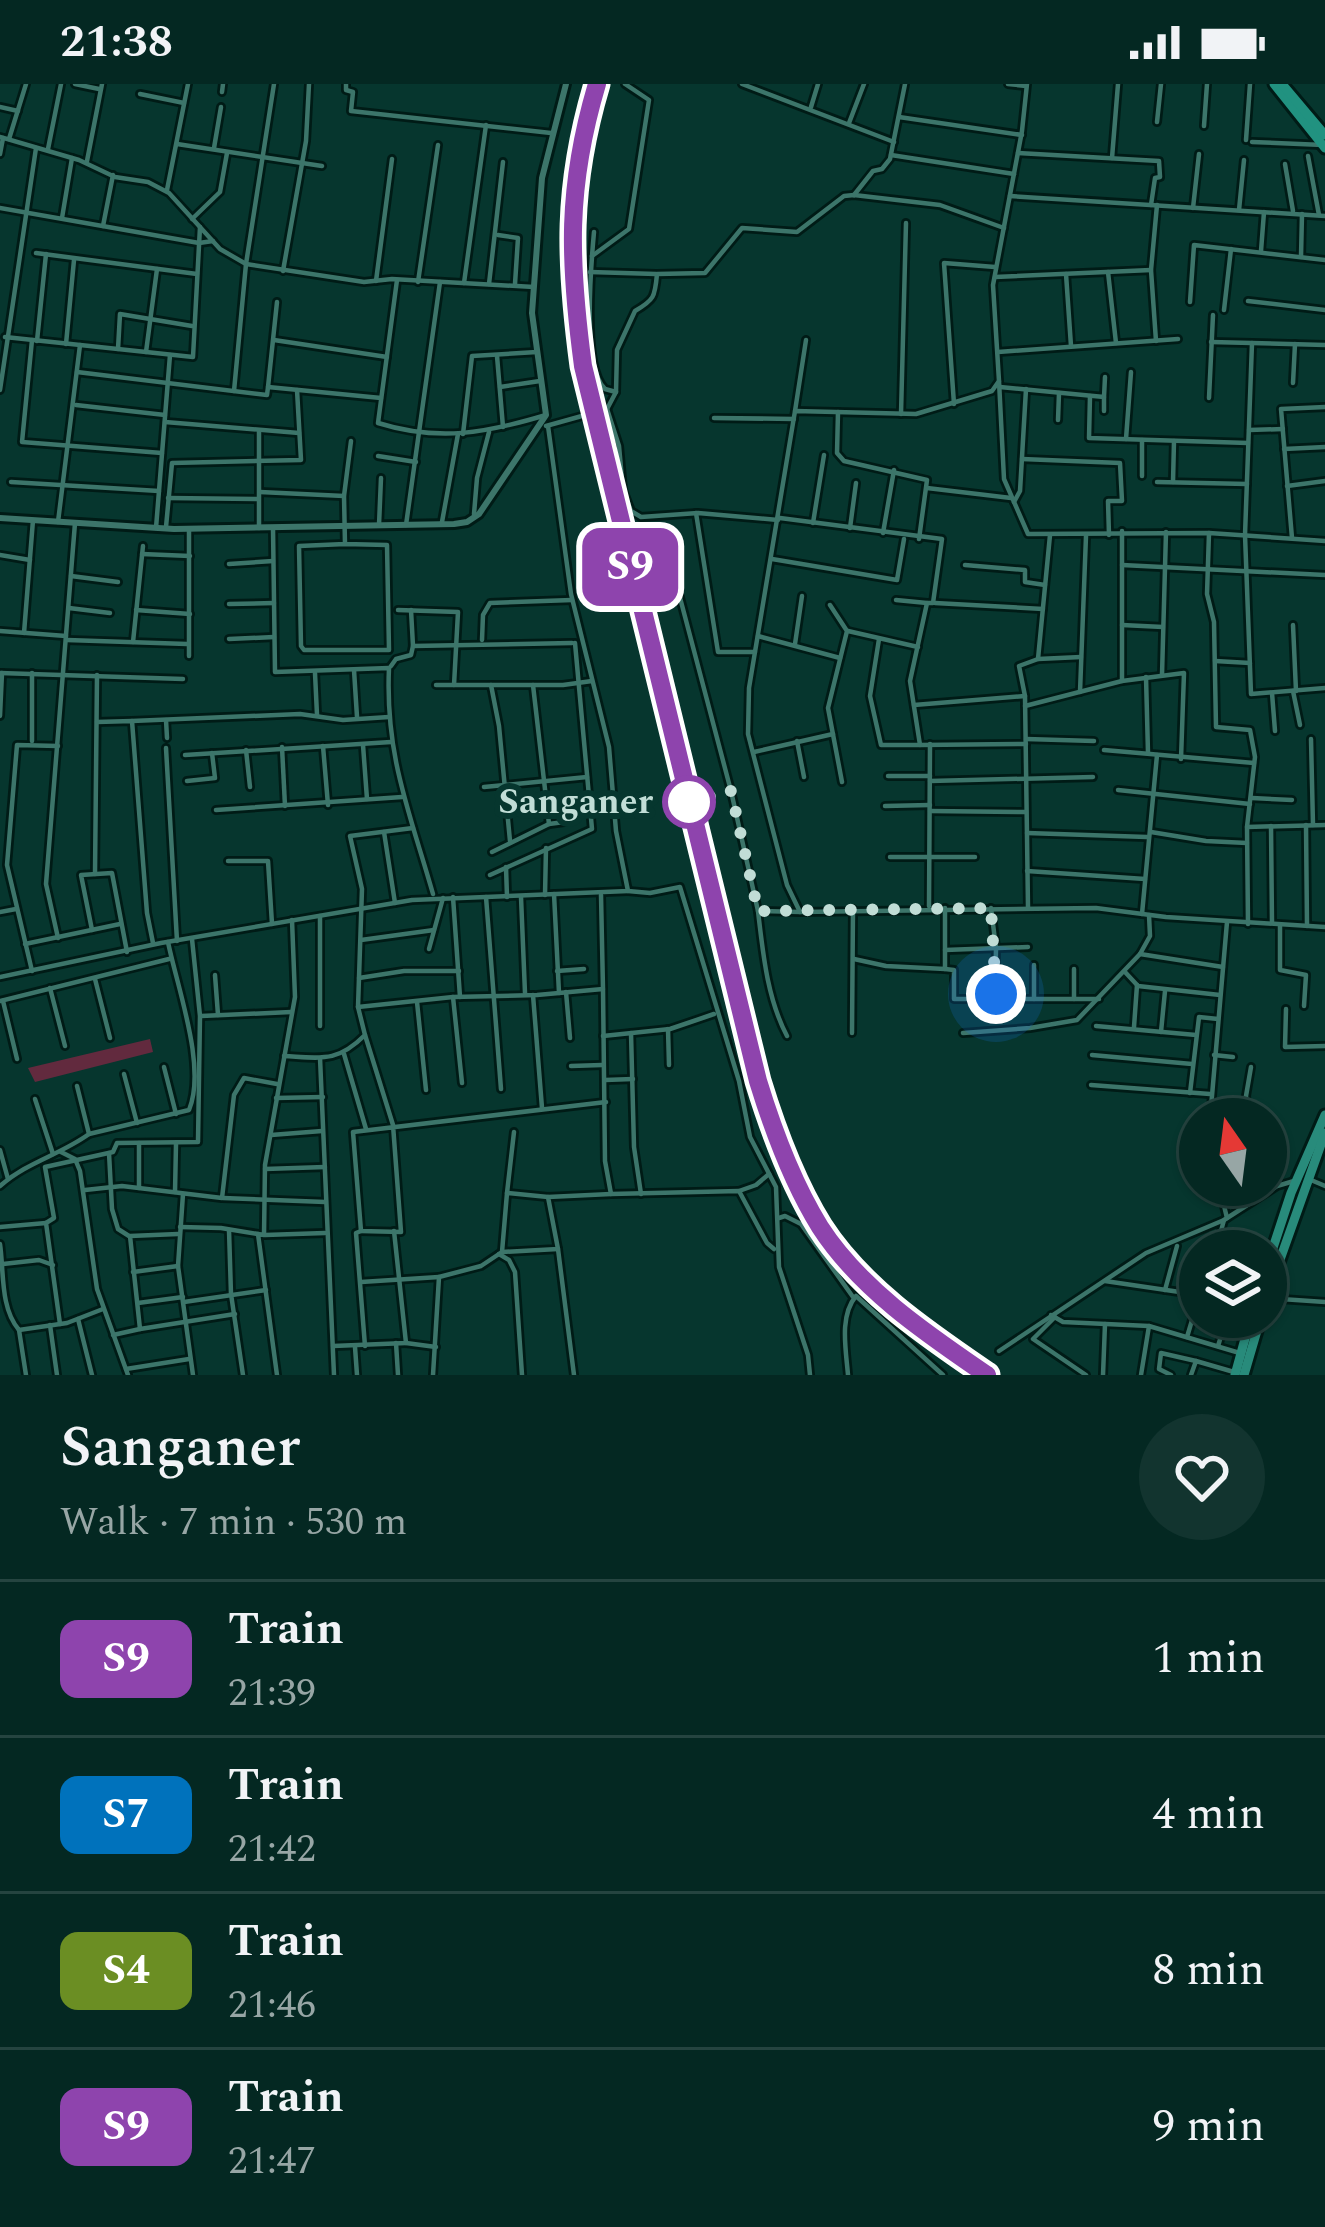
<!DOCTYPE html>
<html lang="en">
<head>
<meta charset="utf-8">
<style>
  body { margin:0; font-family:Spectral,serif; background:#12342f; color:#f1f3f6; height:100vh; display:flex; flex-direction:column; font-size:45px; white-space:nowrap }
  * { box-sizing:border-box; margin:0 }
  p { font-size:39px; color:#97a6a5 }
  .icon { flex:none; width:66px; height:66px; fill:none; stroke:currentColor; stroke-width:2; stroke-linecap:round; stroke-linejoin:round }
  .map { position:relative; height:1291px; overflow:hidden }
  .drawer { display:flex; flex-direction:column; background:#042822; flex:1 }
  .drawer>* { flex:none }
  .badge { padding:0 24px; border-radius:18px; font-size:42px; line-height:78px }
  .needle { width:78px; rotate:346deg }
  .buttons { position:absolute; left:1179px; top:1014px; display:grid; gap:24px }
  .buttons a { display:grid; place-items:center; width:108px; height:108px; border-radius:50%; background:#042822; box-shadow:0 3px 9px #0004,0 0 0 3px #254440; font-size:60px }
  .you { position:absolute; width:60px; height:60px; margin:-30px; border:9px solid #fff; border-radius:50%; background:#1a73e8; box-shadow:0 0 0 18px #1a73e833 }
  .map>.badge { position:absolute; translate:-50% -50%; box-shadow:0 0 0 6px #fff }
  .round { display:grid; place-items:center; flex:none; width:126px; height:126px; border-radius:63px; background:#12342f }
  .head { display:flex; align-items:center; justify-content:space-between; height:204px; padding:0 60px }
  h1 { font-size:57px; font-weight:600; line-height:90px }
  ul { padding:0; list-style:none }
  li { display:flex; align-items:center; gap:36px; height:156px; padding:0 60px; border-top:3px solid #254440 }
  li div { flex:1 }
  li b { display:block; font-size:45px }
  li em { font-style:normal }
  li .badge { min-width:132px; font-weight:700; text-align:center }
  .status { display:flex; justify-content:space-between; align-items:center; height:84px; padding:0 60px; background:#042822; direction:ltr }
  .status svg { height:33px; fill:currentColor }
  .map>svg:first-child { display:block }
  .park { fill:#622a3e }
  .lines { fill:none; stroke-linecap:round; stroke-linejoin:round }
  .minor-casing { stroke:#001b16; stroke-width:10 }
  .tertiary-casing { stroke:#001b16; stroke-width:12 }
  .primary-casing { stroke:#001b16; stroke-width:15 }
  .trunk-casing { stroke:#001b16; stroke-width:15 }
  .minor { stroke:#3c756a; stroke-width:4.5 }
  .tertiary { stroke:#3c756a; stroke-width:6 }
  .primary { stroke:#288b7b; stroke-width:9 }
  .trunk { stroke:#219280; stroke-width:9 }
  .rail { stroke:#648a82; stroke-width:3 }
  .line-casing { stroke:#fff; stroke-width:27 }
  .line { stroke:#8e44ad; stroke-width:18 }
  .walk { stroke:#c1ddd6; stroke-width:12; stroke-dasharray:0 21.6 }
  .stop-dot { fill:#fff; stroke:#8e44ad; stroke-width:6 }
  .labels { text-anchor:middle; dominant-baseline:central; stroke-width:12; stroke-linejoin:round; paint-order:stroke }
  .stop-label { font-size:36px; font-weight:bold; fill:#c1ddd6; stroke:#06362e; text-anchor:end }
</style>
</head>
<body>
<div class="status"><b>21:38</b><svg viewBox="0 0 49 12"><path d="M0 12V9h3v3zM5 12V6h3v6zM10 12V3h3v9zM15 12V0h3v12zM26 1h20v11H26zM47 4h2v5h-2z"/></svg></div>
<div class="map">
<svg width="1325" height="1291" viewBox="0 0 1325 1291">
  <rect width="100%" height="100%" fill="#06362e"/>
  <path class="park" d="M150 955 153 968 35 998 28 984Z"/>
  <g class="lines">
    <defs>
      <g id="minor">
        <path d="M75 0 99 5"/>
        <path d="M346 0V6L353 8 351 27 551 49"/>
        <path d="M742 0 894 58"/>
        <path d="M1008 0 1026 2"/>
        <path d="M1027 0 1022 47 993 201 999 297 992 307 916 330 795 327 749 604 748 650 787 801 800 828 1096 824 1166 833 1325 843"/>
        <path d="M222 8 223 0"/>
        <path d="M140 10 184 19"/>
        <path d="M0 23 18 27"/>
        <path d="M811 23 818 0"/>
        <path d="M899 33 1022 51"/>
        <path d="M1157 38 1161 0"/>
        <path d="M849 39 864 0"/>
        <path d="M1204 42 1207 0"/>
        <path d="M0 53 79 76 115 93 148 98 169 109 220 165 246 180 364 198 392 195 534 203"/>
        <path d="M9 55 26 0"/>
        <path d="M1246 56 1250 0"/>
        <path d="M1252 58 1323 61"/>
        <path d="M177 60 322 82"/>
        <path d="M214 64 221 23"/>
        <path d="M48 65 61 0"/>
        <path d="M1018 69 1159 77 1160 93 1155 94 1151 121"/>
        <path d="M0 70 3 54"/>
        <path d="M891 71 1014 90"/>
        <path d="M1308 72 1319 131"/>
        <path d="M1112 74 1118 0"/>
        <path d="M87 77 102 0"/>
        <path d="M1285 80 1293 127"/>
        <path d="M167 106 188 0"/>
        <path d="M854 111 873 87 882 85 890 75 905 0"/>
        <path d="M1010 112 1325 132"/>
        <path d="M0 124 199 159 213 157"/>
        <path d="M1193 124 1199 70"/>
        <path d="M1239 126 1244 76"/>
        <path d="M62 134 72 74"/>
        <path d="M192 135 220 108 227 69"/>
        <path d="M103 142 113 91"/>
        <path d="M594 148C591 181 582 283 605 305L616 308"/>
        <path d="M498 151 518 154 515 200"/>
        <path d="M1261 167 1264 128"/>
        <path d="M36 169 197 190"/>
        <path d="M592 172 629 145 649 16 625 0"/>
        <path d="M1301 173 1302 130"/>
        <path d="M283 187 306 57 309 0"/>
        <path d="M590 188 656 190"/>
        <path d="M1108 188 1116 259"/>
        <path d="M1066 190 1071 262"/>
        <path d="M995 193 1151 186"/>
        <path d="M397 196 378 339C439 358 486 349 546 331"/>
        <path d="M376 197 392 75"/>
        <path d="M418 198 438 61"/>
        <path d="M464 199 486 41"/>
        <path d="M489 200 503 78"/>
        <path d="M1248 217 1325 226"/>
        <path d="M277 218 268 303 381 314"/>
        <path d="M1190 218 1194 161 1325 176"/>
        <path d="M1224 226 1231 165"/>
        <path d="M5 253 193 273 200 143"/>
        <path d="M32 256 22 358 162 369"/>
        <path d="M274 256 387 273"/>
        <path d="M37 257 46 170"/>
        <path d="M1156 257 1151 186 1157 121"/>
        <path d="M1211 258 1325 261"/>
        <path d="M1252 259 1245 451 1251 610 1325 604"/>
        <path d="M66 260 74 176"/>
        <path d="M118 265 120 230 192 242"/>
        <path d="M146 268 157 185"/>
        <path d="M998 268 1178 255"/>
        <path d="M497 272 503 343"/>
        <path d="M77 288 267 311 268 303"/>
        <path d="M999 297 1004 395 1028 450 1209 449 1325 457"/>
        <path d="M1293 299 1295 260"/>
        <path d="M500 303 540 297"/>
        <path d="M1000 303 1104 313 1105 293"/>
        <path d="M0 306 36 64"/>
        <path d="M234 307 246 180 274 0"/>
        <path d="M1090 312 1089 354 1248 359"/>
        <path d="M1104 313V327"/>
        <path d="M1209 314 1213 231"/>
        <path d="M954 320 944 179 995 183"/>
        <path d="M76 321 165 331"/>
        <path d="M607 325 616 308 617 266 635 227C654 216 655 213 657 190L705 189 742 144 797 148 844 112 854 111 940 121 1004 144"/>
        <path d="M795 327 806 256"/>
        <path d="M838 328 837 369 844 377 927 396 919 455"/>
        <path d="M901 330 906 139"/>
        <path d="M714 334 794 335"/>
        <path d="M1058 336 1059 309"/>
        <path d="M165 338 299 349"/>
        <path d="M546 342 607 325 619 362 623 406 631 427 641 433 698 429 778 436"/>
        <path d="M1249 346 1283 345"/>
        <path d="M259 348V444"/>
        <path d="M463 350 472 272 537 268"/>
        <path d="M1126 355 1131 288"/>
        <path d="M1284 365 1325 363"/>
        <path d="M378 372 416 378"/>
        <path d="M1022 375 1120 379 1122 417H1108L1109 451"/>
        <path d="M1142 392V356"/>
        <path d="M11 398 159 407"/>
        <path d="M1157 398 1247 400"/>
        <path d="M1173 398 1174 357"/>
        <path d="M1287 402 1325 397"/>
        <path d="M927 404 1011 414"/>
        <path d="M260 408 344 412"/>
        <path d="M168 414 258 415"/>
        <path d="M1014 418 1020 407 1026 305"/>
        <path d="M696 429 718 568H755"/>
        <path d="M474 430 477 394 489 348"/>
        <path d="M780 434 942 455 933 519H927L910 597 920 661 1026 660"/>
        <path d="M58 438 80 261"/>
        <path d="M442 438 458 350"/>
        <path d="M813 439 824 371"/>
        <path d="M379 441 381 394"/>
        <path d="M406 441 440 198"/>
        <path d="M166 443 172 379 301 376 297 306"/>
        <path d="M156 444 170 271"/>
        <path d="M273 444 275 588 389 584C385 672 410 729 433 810"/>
        <path d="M850 444 856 399"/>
        <path d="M189 445V572"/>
        <path d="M883 449 894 386"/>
        <path d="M1209 449 1207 510 1214 538 1216 643 1250 646 1255 673 1247 743 1248 840"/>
        <path d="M1292 454 1281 325 1325 323"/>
        <path d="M345 460 387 461 389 566H304L301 562 299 462 345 460 344 412 351 357"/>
        <path d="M142 470 190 472"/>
        <path d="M0 471 30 476"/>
        <path d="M669 472 731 707 758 827 800 828"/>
        <path d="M772 475 897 496 904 455"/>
        <path d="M229 480 273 477"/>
        <path d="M965 481 1025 486V498L1045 501"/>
        <path d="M1122 481 1325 491"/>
        <path d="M71 492 118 498"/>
        <path d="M896 516 927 519"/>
        <path d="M935 519 1043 525"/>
        <path d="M229 520 274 519"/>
        <path d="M830 521 847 547 828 624 842 698"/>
        <path d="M69 524 110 529"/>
        <path d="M136 526 190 530"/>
        <path d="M398 526 458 528 454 601"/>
        <path d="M411 526 413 562"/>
        <path d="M1122 541 1163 543"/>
        <path d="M1293 541 1296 607"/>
        <path d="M0 547 66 552"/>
        <path d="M848 547 918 563"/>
        <path d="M24 549 33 436"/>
        <path d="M758 552 840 574"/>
        <path d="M229 555 274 553"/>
        <path d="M879 555 870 612 881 661H920"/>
        <path d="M67 556 187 560"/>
        <path d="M482 556 483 531 490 519 572 516"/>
        <path d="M133 558 143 462"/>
        <path d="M795 560 802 512"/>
        <path d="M1038 575 1050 451"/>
        <path d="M1215 577 1250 579"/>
        <path d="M391 582 396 575 411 571 413 562 572 559"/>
        <path d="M354 586 357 633"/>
        <path d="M0 589 183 595"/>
        <path d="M32 589V657"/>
        <path d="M315 589 317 631"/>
        <path d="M1162 591 1166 448"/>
        <path d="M1146 593 1148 669"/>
        <path d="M1122 597V447"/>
        <path d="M436 601H563L592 597"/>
        <path d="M491 601 499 642 510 757"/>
        <path d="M533 601 549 740"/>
        <path d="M1293 607 1300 641"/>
        <path d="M1080 608 1086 452"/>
        <path d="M1272 609 1275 647"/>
        <path d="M914 621 1025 612"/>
        <path d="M1025 622 1122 597 1184 589 1181 675"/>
        <path d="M0 632 2 589"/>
        <path d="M166 636 167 654"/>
        <path d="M132 637 300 630 343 636 389 633"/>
        <path d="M97 638 132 637 147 829 153 859"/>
        <path d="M1026 655 1094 657"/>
        <path d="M1311 655 1313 741"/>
        <path d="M797 657 804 693"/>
        <path d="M363 661 367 715"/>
        <path d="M323 662 328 721"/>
        <path d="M282 663 285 722"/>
        <path d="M166 664 177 857"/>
        <path d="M246 666 250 703"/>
        <path d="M1104 666 1254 679"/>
        <path d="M754 668 833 650"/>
        <path d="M185 671 391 658"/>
        <path d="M888 692H930"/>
        <path d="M187 697 215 694 212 669"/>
        <path d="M930 697 1093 693"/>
        <path d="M484 703 587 693"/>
        <path d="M1118 706 1250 720"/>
        <path d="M1252 714 1292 716"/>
        <path d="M885 722 930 721"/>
        <path d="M216 726 402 713"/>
        <path d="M930 727 1026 728"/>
        <path d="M1306 741 1307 842"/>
        <path d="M1271 742 1272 839"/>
        <path d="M1247 743 1325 741"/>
        <path d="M413 744 350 752 362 805 358 923 453 913 537 911 603 905 601 811"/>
        <path d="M384 748 395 819"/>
        <path d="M1151 748 1206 757 1247 759"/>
        <path d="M1027 749 1147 753"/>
        <path d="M492 768 549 740 564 738"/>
        <path d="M890 773H975"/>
        <path d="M228 777H268L272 840"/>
        <path d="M506 783 507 813"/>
        <path d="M1027 787 1145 795"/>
        <path d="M95 790 97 591"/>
        <path d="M490 791 592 745 575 559"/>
        <path d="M628 807 650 809 680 803 739 997 750 1053 776 1103 779 1183 808 1271 810 1291"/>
        <path d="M554 810 559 909"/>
        <path d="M545 811 546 764"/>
        <path d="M453 813 460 913"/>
        <path d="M486 813 501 1005"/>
        <path d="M521 813 525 909"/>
        <path d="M929 822 930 660"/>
        <path d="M1028 823 1025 612 1019 582 1038 575 1081 573"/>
        <path d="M991 824 996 864 995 916"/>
        <path d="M758 827C763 869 767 914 787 952"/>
        <path d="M0 828 16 825"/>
        <path d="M1142 830 1157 671"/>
        <path d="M1280 841V886L1306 891 1304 922"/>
        <path d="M92 846 81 791 112 789 127 868"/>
        <path d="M58 854 46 800 75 439"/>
        <path d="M361 856 434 846"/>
        <path d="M25 860 120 840"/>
        <path d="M429 865 443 814"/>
        <path d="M945 866 1028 863"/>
        <path d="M1140 870 1223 883"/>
        <path d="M854 875 886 882 945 885V824"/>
        <path d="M1034 881V915"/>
        <path d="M945 885 954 886V915H1099"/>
        <path d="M32 887 7 781 17 661 58 662"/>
        <path d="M557 887 584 885"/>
        <path d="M1125 888 1138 902 1220 911"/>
        <path d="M215 891 218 931"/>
        <path d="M0 893 161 859 412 816 628 807 616 747 609 663 571 510 548 342"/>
        <path d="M359 894 404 887H459"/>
        <path d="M95 895 110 954"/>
        <path d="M50 904 65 962"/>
        <path d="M603 905 605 1077 611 1110 739 1107 767 1159 774 1165"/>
        <path d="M566 908 570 954"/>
        <path d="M533 911 542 1024"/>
        <path d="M453 913 462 999"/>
        <path d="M1074 915V885"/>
        <path d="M0 917 169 875"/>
        <path d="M3 917 17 975"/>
        <path d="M417 918 426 1006"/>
        <path d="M1286 925 1285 963 1325 962"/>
        <path d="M201 932 291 928"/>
        <path d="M320 942V832"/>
        <path d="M1096 942 1196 951"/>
        <path d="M1134 943 1137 901"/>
        <path d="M668 945 669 981"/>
        <path d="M1161 948 1165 907"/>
        <path d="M631 949 634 1063 641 1110"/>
        <path d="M852 949 853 825"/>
        <path d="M963 949 1030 944 1077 936 1140 870 1150 852 1149 831"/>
        <path d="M365 951 393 1041 401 1148 361 1147 353 1048 606 1018"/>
        <path d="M603 952 670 945 714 930"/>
        <path d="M344 970 366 1045"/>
        <path d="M1092 971 1192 980"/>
        <path d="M1214 971 1233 973"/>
        <path d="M284 972C321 974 337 979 365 951L358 923"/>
        <path d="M320 974 334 1291"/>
        <path d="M571 982 602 981"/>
        <path d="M164 983 176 1030"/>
        <path d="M124 990 137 1039"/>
        <path d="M605 996 633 995"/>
        <path d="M1091 1001 1210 1010"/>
        <path d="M1190 1009 1199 933 1218 935"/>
        <path d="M276 1014 323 1013"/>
        <path d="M35 1015 53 1070"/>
        <path d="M1210 1035 1227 838"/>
        <path d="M1248 1035 1246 1012 1251 983"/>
        <path d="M89 1050 189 1026C207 983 177 903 168 858"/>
        <path d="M271 1051 322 1047"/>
        <path d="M0 1066 8 1095"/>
        <path d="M61 1068 75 1075 80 1087 97 1205 128 1291"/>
        <path d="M109 1069 112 1125 118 1145 129 1152"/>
        <path d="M265 1085 325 1083"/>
        <path d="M1311 1096 1325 1102"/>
        <path d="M1219 1101 1227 1134"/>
        <path d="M0 1102C27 1078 60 1071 89 1050L77 1002"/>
        <path d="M139 1104V1059"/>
        <path d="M85 1106 122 1102 222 1114 234 1011 244 994 277 1000"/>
        <path d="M739 1107 756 1101 769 1090"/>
        <path d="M175 1108 176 1060"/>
        <path d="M507 1109 514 1048"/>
        <path d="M183 1110 178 1182 193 1291"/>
        <path d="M223 1114 325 1118"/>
        <path d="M779 1134 785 1132 801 1140 853 1213"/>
        <path d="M1224 1136 1221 1147 1273 1164"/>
        <path d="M0 1143 46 1139"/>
        <path d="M180 1143 221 1144 258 1150"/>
        <path d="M229 1146 231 1210 243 1291"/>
        <path d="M361 1147 356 1149 365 1262"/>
        <path d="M178 1150 130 1152 140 1245 235 1230"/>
        <path d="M265 1151 325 1149"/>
        <path d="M0 1160C4 1187 0 1224 19 1246L67 1239 103 1225"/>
        <path d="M558 1165 574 1291"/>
        <path d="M1213 1167 1221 1147"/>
        <path d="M502 1168 507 1109 548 1113"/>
        <path d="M499 1170 509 1176 515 1188 522 1291"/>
        <path d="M3 1180 39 1176 53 1181"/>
        <path d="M133 1188 178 1182"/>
        <path d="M1105 1197 1200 1211"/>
        <path d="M361 1198 439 1193"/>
        <path d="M1165 1206 1177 1162"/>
        <path d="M1266 1214 1325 1218"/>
        <path d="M184 1218 266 1206"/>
        <path d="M138 1219 183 1213"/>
        <path d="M1051 1231 1063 1238 1149 1242 1243 1270"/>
        <path d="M1055 1233 1033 1255 1086 1291"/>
        <path d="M78 1235 92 1291"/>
        <path d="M60 1240 46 1139 54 1134 45 1083 113 1068 117 1059 198 1058 200 932 192 855"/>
        <path d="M50 1241 57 1291"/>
        <path d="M19 1246 26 1291"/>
        <path d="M113 1251 140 1245"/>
        <path d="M1187 1253 1199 1213"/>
        <path d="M396 1259 398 1291"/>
        <path d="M406 1259 436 1263"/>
        <path d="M333 1262 406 1259 394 1147"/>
        <path d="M1218 1262 1227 1233"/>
        <path d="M355 1263 357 1291"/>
        <path d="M999 1267 1146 1169 1224 1136 1277 1102 1294 1097"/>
        <path d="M126 1285 189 1275"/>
        <path d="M277 1291 258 1150 264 1151 265 1081 295 913 292 836"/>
        <path d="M433 1291 439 1193 481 1182 502 1168 558 1165 548 1113 611 1110"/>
        <path d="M848 1291C846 1266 839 1232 856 1212L943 1291"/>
        <path d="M1103 1291 1105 1240"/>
        <path d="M1141 1291 1149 1242"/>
        <path d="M1171 1291 1159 1285 1161 1269 1196 1277"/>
        <path d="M1191 1291 1196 1277 1234 1288"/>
      </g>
      <path id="tertiary" d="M0 434 174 445 454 440 467 438 479 430 546 331 532 229 542 94 566 0"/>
      <g id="primary">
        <path d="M1266 1185 1291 1109 1325 1031"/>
        <path d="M1266 1215 1325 1049"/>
        <path d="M1235 1291 1251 1233"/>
        <path d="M1244 1291 1261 1233"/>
      </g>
      <g id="trunk">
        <path d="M1274 0 1325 64"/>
        <path d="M1282 0 1325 51"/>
      </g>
    </defs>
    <use href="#minor" class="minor-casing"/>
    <use href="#tertiary" class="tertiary-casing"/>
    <use href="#primary" class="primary-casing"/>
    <use href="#trunk" class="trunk-casing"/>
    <use href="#minor" class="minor"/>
    <use href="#tertiary" class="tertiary"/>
    <use href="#primary" class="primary"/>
    <use href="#trunk" class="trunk"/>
    <path class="rail" d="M597 0 573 110 571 190 583 282 758 996C774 1046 792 1098 820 1143 860 1205 927 1250 987 1291"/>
  </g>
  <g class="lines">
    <defs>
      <path id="line" d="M597 0C566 104 569 177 583 282L758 997C773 1046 792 1098 820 1143 860 1205 927 1250 987 1291"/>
    </defs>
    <use href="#line" class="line-casing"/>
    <use href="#line" class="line"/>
    <path class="walk" d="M689 718 731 707 758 827 991 824 996 910"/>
  </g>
  <circle class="stop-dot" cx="689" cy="718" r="24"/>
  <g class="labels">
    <g class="stop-label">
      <text x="653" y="718">Sanganer</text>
    </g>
  </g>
</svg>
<div class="buttons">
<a><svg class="needle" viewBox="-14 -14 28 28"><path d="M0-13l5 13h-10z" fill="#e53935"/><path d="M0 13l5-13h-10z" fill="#97a6a5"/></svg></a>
<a><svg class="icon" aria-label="layers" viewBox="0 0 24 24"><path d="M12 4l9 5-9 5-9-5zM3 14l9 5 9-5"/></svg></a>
</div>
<div class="you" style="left:996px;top:910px"></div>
<b class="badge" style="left:630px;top:483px;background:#8e44ad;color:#fff">S9</b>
</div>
<section class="drawer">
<div class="head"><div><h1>Sanganer</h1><p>Walk · 7 min · 530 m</p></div><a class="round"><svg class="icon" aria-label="heart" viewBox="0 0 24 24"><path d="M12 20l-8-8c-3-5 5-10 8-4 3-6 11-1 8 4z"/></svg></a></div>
<ul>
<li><span class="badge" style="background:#8e44ad;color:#fff">S9</span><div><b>Train</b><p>21:39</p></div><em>1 min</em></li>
<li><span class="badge" style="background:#0072bc;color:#fff">S7</span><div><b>Train</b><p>21:42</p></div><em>4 min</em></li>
<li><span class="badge" style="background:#6b8e23;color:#fff">S4</span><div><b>Train</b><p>21:46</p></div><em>8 min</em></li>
<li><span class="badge" style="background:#8e44ad;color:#fff">S9</span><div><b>Train</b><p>21:47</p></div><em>9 min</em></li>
</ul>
</section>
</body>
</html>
